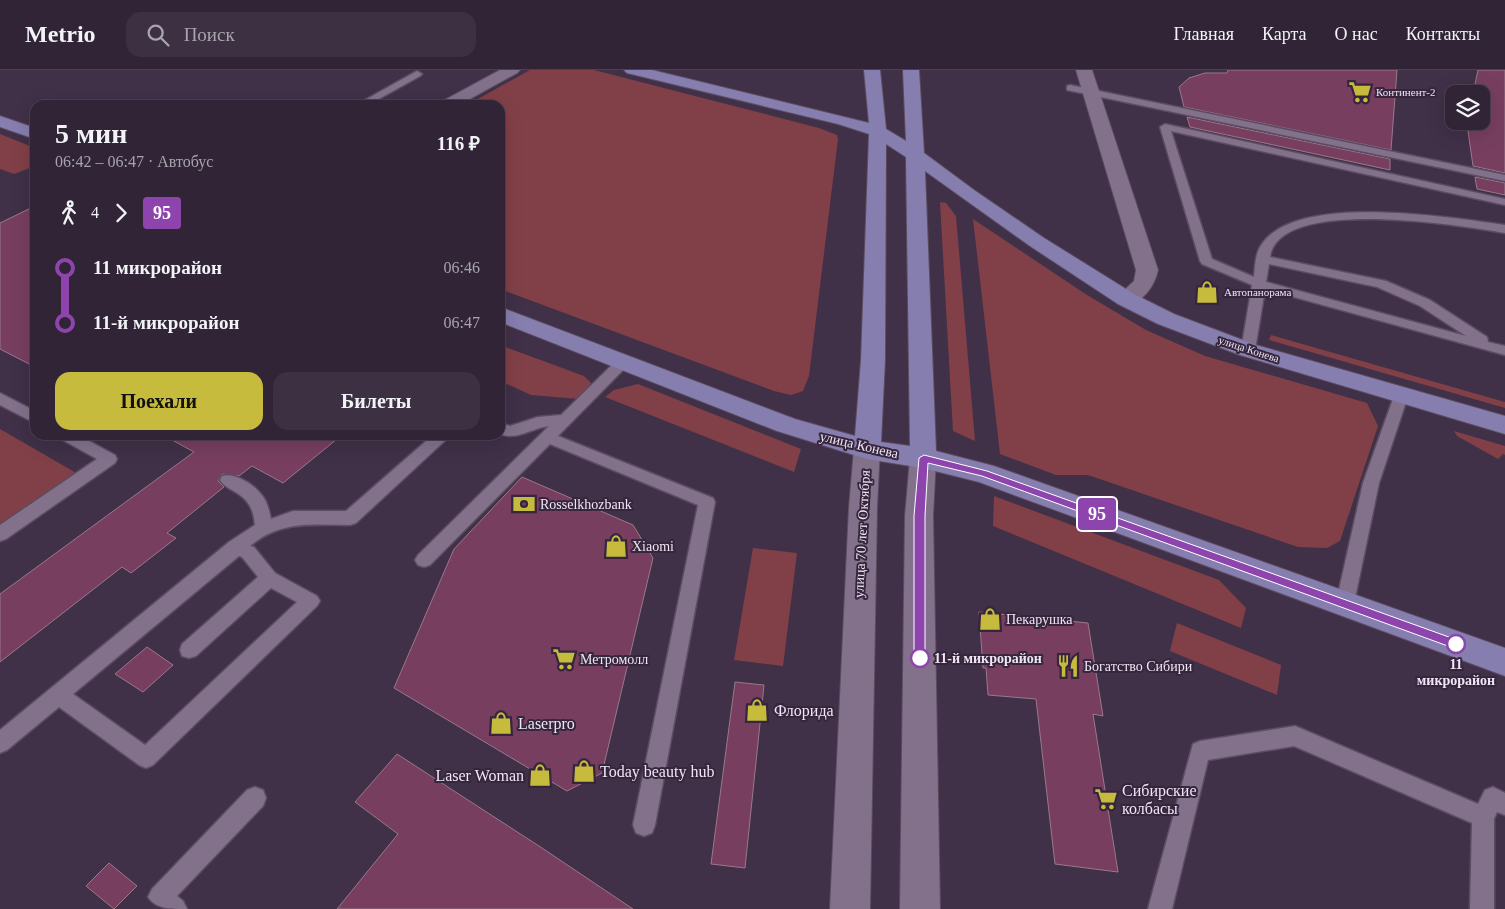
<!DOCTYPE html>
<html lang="ru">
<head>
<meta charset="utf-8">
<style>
  body { margin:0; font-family:"Times New Roman",serif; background:#3c3042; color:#f1f3f6; height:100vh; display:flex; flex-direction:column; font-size:19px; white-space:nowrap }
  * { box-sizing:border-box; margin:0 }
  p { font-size:16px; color:#a8a4ad }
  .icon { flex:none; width:28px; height:28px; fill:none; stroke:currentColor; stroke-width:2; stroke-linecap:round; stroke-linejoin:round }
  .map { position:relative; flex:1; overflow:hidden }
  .sheet { position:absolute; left:30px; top:30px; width:475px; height:340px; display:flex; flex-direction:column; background:#302436; border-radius:15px; box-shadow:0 5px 20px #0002,0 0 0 1px #4b4151 }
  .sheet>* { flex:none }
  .badge { padding:0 10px; border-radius:4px; font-size:18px; line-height:32px }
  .buttons { position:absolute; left:1445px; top:15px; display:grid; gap:10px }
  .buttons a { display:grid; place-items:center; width:45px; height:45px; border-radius:10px; background:#302436; box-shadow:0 5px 20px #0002,0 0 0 1px #4b4151; font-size:25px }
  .map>.badge { position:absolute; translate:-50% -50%; box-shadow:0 0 0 2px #fff }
  .legs { display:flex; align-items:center; gap:8px; height:55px; padding:0 25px; font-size:16px }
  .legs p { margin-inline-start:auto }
  .head { display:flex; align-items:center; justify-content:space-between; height:85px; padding:0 25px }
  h1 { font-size:28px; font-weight:800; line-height:38px }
  .action { display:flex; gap:10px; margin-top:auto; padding:10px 25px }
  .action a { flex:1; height:58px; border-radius:15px; background:#c6bb3c; color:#111; font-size:20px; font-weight:800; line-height:58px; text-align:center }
  .action a+a { background:#3c3042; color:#f1f3f6 }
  ul { padding:0 25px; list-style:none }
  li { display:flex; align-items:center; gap:18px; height:55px; font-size:19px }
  li i { display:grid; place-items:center; width:8px; height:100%; margin:0 6px; background:currentColor }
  li i::after { content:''; width:12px; height:12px; margin:-6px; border:4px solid; border-radius:50%; background:#302436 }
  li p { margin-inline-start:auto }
  li:first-child i { background:linear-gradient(#0000 50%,currentColor 0) }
  li:last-child i { background:linear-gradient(currentColor 50%,#0000 0) }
  header { display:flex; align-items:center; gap:30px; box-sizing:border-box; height:70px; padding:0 25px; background:#302436; border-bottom:1px solid #4b4151 }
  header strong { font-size:24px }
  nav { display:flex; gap:28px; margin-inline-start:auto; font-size:18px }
  .search { width:350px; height:45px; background:#3c3042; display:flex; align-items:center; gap:12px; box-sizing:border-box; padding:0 18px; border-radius:15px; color:#a8a4ad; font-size:19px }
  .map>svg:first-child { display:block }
  .green { fill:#814047 }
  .building { fill:#773e60; stroke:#99798a }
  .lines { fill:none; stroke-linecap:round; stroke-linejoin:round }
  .service-casing { stroke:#5b4d61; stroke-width:3 }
  .minor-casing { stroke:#5b4d61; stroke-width:2 }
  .secondary-casing { stroke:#5b4d61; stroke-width:2 }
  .primary-casing { stroke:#5b4d61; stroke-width:2 }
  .service { fill:#83718c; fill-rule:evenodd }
  .minor { fill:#83718c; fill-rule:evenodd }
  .secondary { fill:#83718c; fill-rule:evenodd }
  .primary { fill:#867eaf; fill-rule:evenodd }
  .line-1 { fill:#8e44ad; stroke:#fff }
  .stop-1-dot { fill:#fff; stroke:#8e44ad; stroke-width:2.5 }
  .labels { text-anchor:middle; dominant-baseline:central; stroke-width:4; stroke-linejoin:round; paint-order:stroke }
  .far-poi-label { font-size:11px; fill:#efe5f4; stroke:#36263d; text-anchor:start }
  .far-street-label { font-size:11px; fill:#efe5f4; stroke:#36263d }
  .street-label { font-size:14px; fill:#efe5f4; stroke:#36263d }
  .poi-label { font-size:14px; fill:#efe5f4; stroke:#36263d; text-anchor:start }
  .stop-label { font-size:14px; font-weight:bold; fill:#efe5f4; stroke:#36263d; text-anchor:start }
  .near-poi-label { font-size:16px; fill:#efe5f4; stroke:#36263d; text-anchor:start }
</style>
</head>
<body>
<header>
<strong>Metrio</strong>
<div class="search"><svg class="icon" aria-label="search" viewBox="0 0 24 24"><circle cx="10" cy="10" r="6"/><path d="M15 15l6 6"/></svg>Поиск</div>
<nav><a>Главная</a><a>Карта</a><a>О нас</a><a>Контакты</a></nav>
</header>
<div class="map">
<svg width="1505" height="839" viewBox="0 0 1505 839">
  <rect width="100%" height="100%" fill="#403048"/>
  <g class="green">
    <path d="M530 0H594L819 58 837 65 838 69 809 306 803 321 791 325 774 321 500 219V35H467Z"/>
    <path d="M0 64 35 78V96L14 104 0 99Z"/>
    <path d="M940 132 946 133 956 146 975 371 953 361Z"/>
    <path d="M973 149 1087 225 1146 260 1205 286 1367 333 1378 356 1340 471 1327 478 1298 477 1088 405H1056L1000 384Z"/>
    <path d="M1271 265 1505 332V338L1269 270Z"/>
    <path d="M500 275 584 306 591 313 589 319 579 329 531 325 500 311Z"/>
    <path d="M638 314 801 379 794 402 605 327 614 320Z"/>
    <path d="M0 359 78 404 0 458Z"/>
    <path d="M1454 361 1505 376V385L1503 384 1498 389 1457 366Z"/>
    <path d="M994 426 1219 510 1246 538 1241 558 993 456Z"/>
    <path d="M753 478 797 483 783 596 734 590Z"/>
    <path d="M1177 553 1281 595 1277 625 1170 581Z"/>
  </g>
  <g class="building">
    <path d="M1228 0H1397L1391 80 1184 37 1179 17 1189 8 1205 3H1227Z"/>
    <path d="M1478 0H1505V103L1473 96 1467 54 1468 51H1481V24H1473Z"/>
    <path d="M1187 47 1390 89V100L1190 57Z"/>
    <path d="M1475 107 1505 113V125L1477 119Z"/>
    <path d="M35 136V297L0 279V153Z"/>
    <path d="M163 365H342L283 413 252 396 239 406 222 404 218 411 224 417 167 463 176 468 131 503 122 497 0 592V524L194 382Z"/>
    <path d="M522 407 633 455 653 488 602 703 567 721 394 618 454 479Z"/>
    <path d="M979 542 1088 553 1103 646 1093 644 1118 802 1055 794 1036 629 988 625 986 598H983Z"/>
    <path d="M147 577 173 595 143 622 115 604Z"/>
    <path d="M735 612 764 615 745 798 711 794Z"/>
    <path d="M397 684 542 778 633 839H337L398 764 355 732Z"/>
    <path d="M109 793 137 816 114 839 86 816Z"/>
  </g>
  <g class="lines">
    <defs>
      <g id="service">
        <path d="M417 1 422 4 420 6 368 35H356Z"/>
        <path d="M1070 15 1505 105V111L1067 20V16Z"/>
        <path d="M1165 54 1505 129V135L1171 61 1212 189 1254 207C1255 198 1255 185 1260 177 1292 121 1452 148 1505 155V163C1463 156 1279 125 1270 187L1386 211 1430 230 1487 267 1488 272 1505 276V285L1265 219 1255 280 1253 283H1243L1241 280 1252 215 1202 194 1200 191 1160 57ZM1269 194 1377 217 1420 236 1466 266 1266 212Z"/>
        <path d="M623 287 628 289 630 292 628 295 558 366 713 428 715 432 655 755 652 763 644 766 636 763 633 755 698 435 550 374 430 495 424 497 418 495 415 490 418 485 549 356C532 358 516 371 500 364V353L510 356 538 347 561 345 618 289Z"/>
        <path d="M1401 321 1406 322 1408 326 1379 413 1354 533 1351 538 1345 541 1339 538 1336 533 1363 413 1394 326 1396 322Z"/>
        <path d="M0 323 35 341V353L0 335Z"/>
        <path d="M58 365H78L115 385 117 389 115 393 6 469 0 471V455L97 389 61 369Z"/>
        <path d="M433 365H451L356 453 350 455C313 455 281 450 250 476L254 477 275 503 317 526 320 531 317 536 153 695 146 698 139 695 59 637 7 680 0 683V660L229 472 255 455C253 437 248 429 232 420 227 417 223 415 220 410L222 406C234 402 253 414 260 423 267 430 269 440 271 449L293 441H346ZM239 486 242 487 258 507 182 574 180 580 182 586 189 588 196 586 271 518 297 532 145 675 73 624Z"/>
        <path d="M1295 656 1478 734 1485 720 1493 717 1505 723V745L1497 742 1494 749V839H1470L1472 753 1294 676 1208 690 1172 839H1148L1193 674 1200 671Z"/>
        <path d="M255 717 263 720 266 728 263 736 177 826 183 831 187 839C170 839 156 839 148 827L152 819 247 720Z"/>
      </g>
      <g id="minor">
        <path d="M500 0H520L517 3 459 35H439L441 32Z"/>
        <path d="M1076 0H1092L1158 200C1154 218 1139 239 1118 234L1115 229 1134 211 1136 200Z"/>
      </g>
      <g id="secondary">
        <path d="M867 369 876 372 880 379 877 437 870 839H830L849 437 854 379 858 372Z"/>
        <path d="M923 378 932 381 936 388 933 446 940 839H900L905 446 910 388 914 381Z"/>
      </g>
      <g id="primary">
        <path d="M624 0H652L869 53 864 0H880L886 59 906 71 903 0H919L924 83 974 120 1044 168 1134 224 1174 244 1256 275 1505 346V364L1240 285 1158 254 1118 234 1030 176 925 101 936 381 994 396 1505 578V606L979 412 923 398 867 389 777 361 500 252V237L795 349 855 366 861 290 869 64 838 54 627 3ZM886 74 906 87 910 376 881 372 885 290Z"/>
        <path d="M0 46 35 58V69L0 57Z"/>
      </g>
    </defs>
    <use href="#service" class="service-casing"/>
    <use href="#minor" class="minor-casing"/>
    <use href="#secondary" class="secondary-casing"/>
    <use href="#primary" class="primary-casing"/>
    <use href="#service" class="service"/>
    <use href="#minor" class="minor"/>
    <use href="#secondary" class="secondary"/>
    <use href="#primary" class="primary"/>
  </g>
  <path class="line-1" d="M924 385 987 401 1460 571 1462 574 1460 578 1456 579 982 406 928 393 925 446V588L924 591 920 593 916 591 914 588V446L919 388Z"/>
  <defs>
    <symbol id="supermarket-bare" viewBox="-9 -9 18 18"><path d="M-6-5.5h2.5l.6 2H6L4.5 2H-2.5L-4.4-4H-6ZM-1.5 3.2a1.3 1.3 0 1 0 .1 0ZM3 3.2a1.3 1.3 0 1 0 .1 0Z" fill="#c6bb3c" stroke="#36263d" stroke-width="2.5" paint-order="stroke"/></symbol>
    <symbol id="shop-bare" viewBox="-9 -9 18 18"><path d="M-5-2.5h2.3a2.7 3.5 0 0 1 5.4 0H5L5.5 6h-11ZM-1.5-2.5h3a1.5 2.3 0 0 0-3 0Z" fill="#c6bb3c" stroke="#36263d" stroke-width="2.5" paint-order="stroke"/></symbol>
    <symbol id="bank-bare" viewBox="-9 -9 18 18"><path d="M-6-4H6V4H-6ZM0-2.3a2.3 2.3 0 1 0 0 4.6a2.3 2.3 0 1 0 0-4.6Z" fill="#c6bb3c" stroke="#36263d" stroke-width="2.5" paint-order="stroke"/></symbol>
    <symbol id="restaurant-bare" viewBox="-9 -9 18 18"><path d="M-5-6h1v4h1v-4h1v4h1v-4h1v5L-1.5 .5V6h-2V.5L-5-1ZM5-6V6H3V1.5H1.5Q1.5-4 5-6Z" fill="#c6bb3c" stroke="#36263d" stroke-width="2.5" paint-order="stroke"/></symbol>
  </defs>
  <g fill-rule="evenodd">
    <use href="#supermarket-bare" x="1344" y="6" width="32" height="32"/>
    <use href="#shop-bare" x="1191" y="206" width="32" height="32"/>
    <use href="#bank-bare" x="508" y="418" width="32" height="32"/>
    <use href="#shop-bare" x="600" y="460" width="32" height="32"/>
    <use href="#shop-bare" x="974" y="533" width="32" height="32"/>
    <use href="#supermarket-bare" x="548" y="573" width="32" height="32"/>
    <use href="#restaurant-bare" x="1052" y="580" width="32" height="32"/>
    <use href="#shop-bare" x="741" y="624" width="32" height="32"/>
    <use href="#shop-bare" x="485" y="637" width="32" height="32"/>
    <use href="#shop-bare" x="568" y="685" width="32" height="32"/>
    <use href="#shop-bare" x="524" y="689" width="32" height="32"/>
    <use href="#supermarket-bare" x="1090" y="713" width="32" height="32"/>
  </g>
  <g class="stop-1-dot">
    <circle cx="1456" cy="574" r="9"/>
    <circle cx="920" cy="588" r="9"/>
  </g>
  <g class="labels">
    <g class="far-poi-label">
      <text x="1376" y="22">Континент-2</text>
      <text x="1224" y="222">Автопанорама</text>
    </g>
    <g class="far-street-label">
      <text transform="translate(1249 279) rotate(18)">улица Конева</text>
    </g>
    <g class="street-label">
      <text transform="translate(859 375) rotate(13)">улица Конева</text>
      <text transform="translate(862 464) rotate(-87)">улица 70 лет Октября</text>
    </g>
    <g class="poi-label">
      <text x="540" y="434">Rosselkhozbank</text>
      <text x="632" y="476">Xiaomi</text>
      <text x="1006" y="549">Пекарушка</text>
      <text x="580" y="589">Метромолл</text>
      <text x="1084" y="596">Богатство Сибири</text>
    </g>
    <g class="stop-label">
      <text x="934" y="588">11-й микрорайон</text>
      <text x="1456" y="594" text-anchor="middle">11<tspan x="1456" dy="16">микрорайон</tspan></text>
    </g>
    <g class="near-poi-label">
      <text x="774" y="640">Флорида</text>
      <text x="518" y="653">Laserpro</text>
      <text x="600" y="701">Today beauty hub</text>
      <text x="524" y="705" text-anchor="end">Laser Woman</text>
      <text x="1122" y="720">Сибирские<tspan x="1122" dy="18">колбасы</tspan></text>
    </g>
  </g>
</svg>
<div class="buttons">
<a><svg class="icon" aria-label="layers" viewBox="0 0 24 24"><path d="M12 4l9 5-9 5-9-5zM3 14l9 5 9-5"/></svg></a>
</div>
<b class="badge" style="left:1097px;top:444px;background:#8e44ad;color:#fff">95</b>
<section class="sheet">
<div class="head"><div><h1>5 мин</h1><p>06:42 – 06:47 · Автобус</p></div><b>116 ₽</b></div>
<div class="legs"><svg class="icon" aria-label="walk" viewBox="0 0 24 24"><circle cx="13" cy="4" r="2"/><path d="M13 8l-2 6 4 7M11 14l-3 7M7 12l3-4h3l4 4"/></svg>4<svg class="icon" aria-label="forward" viewBox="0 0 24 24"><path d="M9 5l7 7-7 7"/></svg><b class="badge" style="background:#8e44ad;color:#fff">95</b></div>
<ul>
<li><i style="color:#8e44ad"></i><b>11 микрорайон</b><p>06:46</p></li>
<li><i style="color:#8e44ad"></i><b>11-й микрорайон</b><p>06:47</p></li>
</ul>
<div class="action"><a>Поехали</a><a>Билеты</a></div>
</section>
</div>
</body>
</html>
